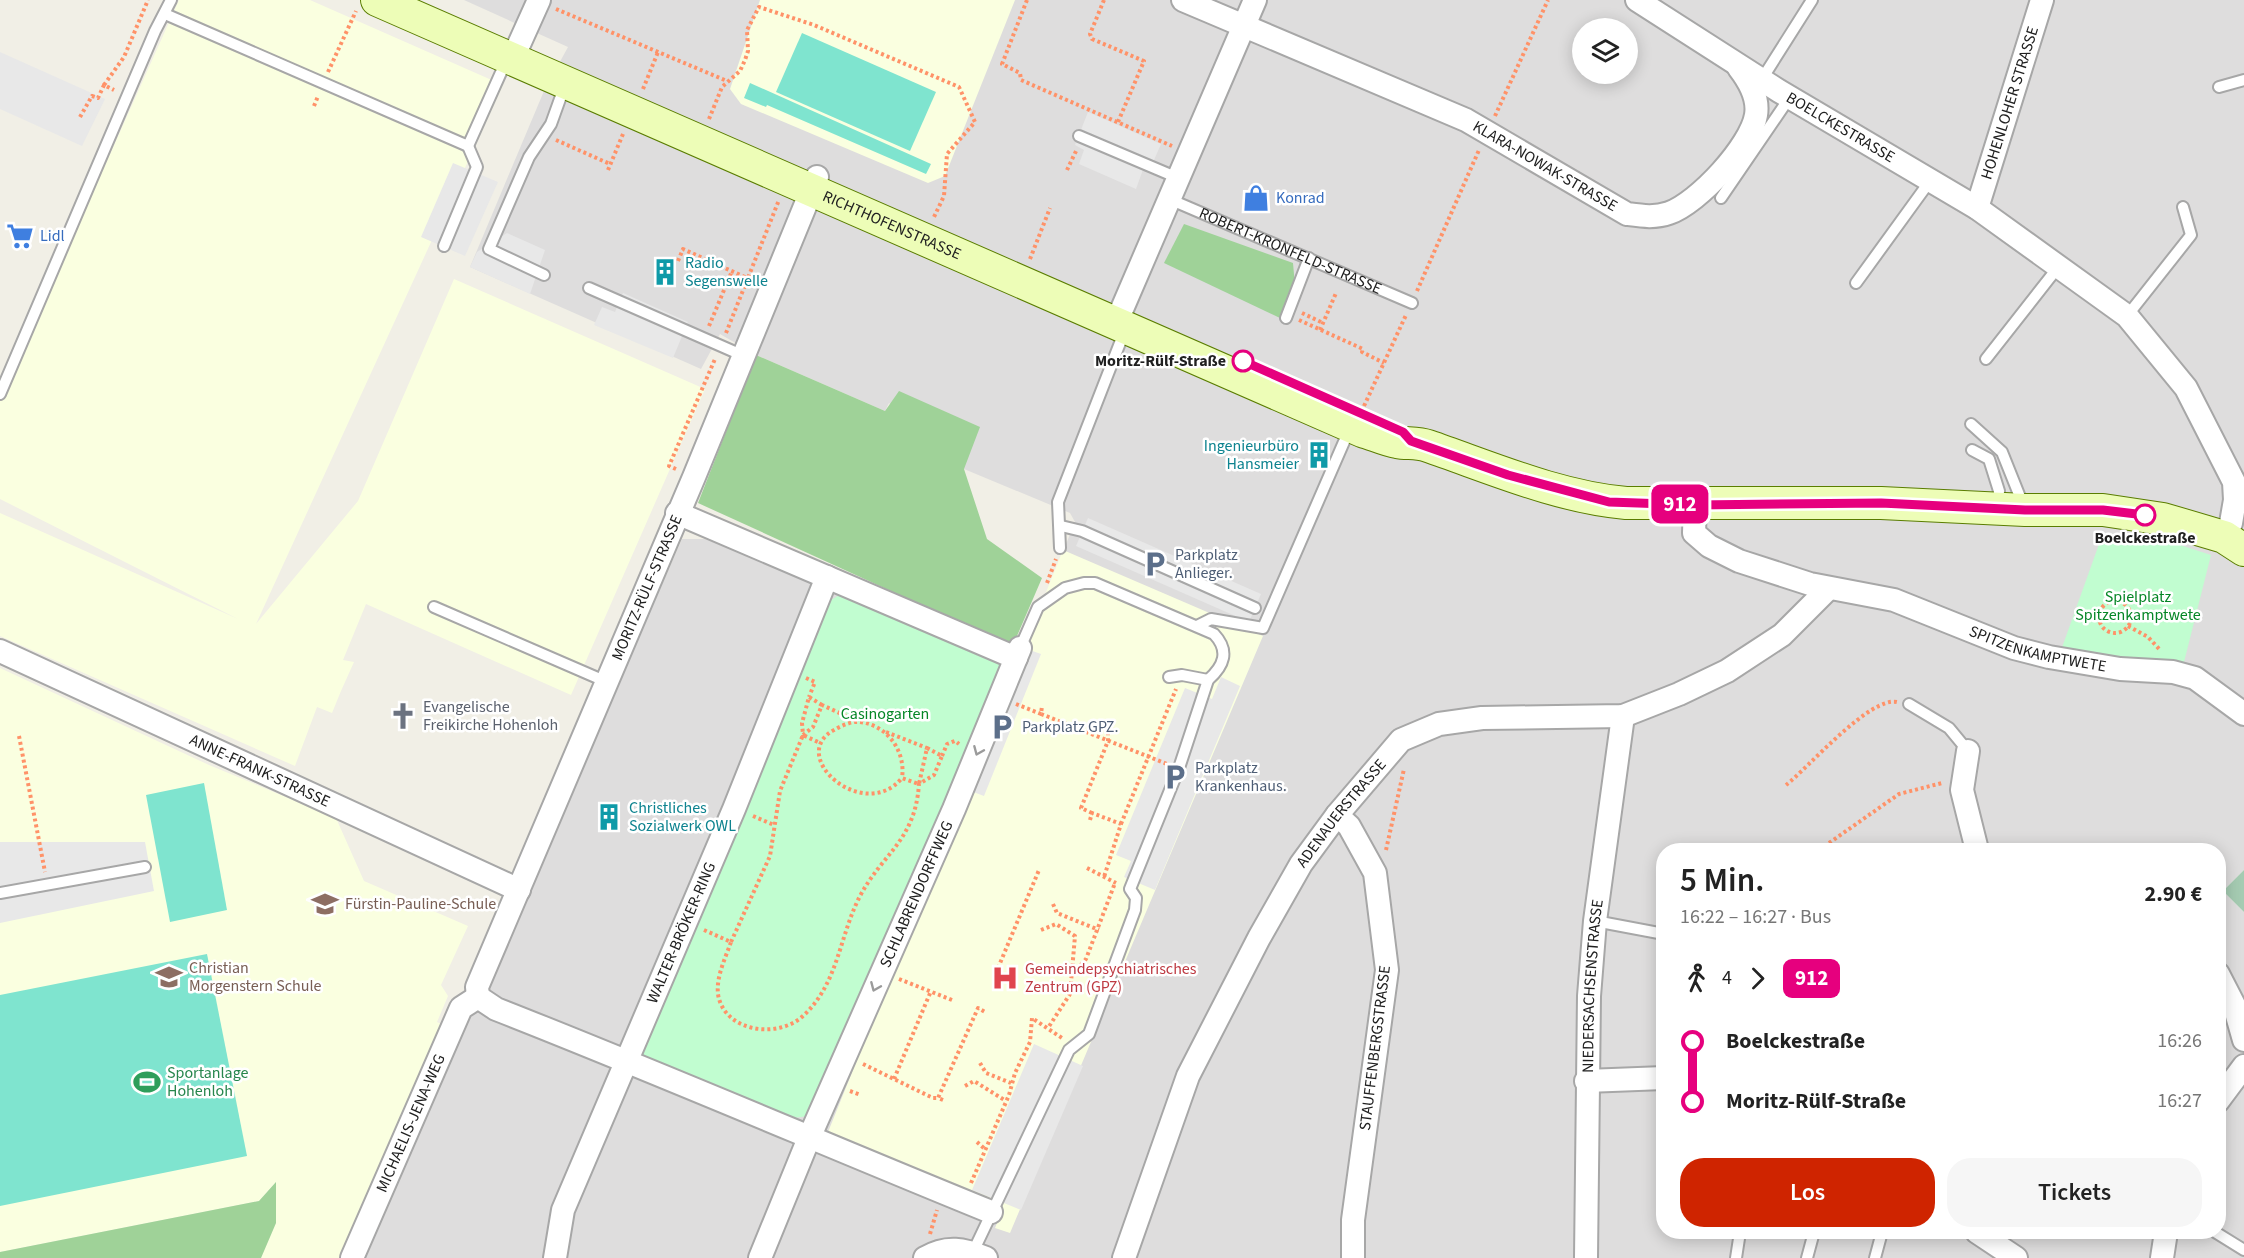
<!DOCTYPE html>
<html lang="de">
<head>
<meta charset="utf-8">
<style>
  body { margin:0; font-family:"Source Sans 3",sans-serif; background:#f6f6f6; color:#222; height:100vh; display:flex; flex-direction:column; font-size:22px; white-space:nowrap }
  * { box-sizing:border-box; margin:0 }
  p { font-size:20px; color:#767676 }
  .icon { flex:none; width:33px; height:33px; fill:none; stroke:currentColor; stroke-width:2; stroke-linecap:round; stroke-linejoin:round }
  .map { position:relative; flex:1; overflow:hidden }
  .details { position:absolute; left:1656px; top:843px; width:570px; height:396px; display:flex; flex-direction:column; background:#fff; border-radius:24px; box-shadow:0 3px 15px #0003 }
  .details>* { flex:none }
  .badge { padding:0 12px; border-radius:9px; font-size:21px; line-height:39px }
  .buttons { position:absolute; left:1572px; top:18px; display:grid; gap:12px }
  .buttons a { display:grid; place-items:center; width:66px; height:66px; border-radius:50%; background:#fff; box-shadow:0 3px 15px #0003; font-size:30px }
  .map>.badge { position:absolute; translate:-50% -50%; box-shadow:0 0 0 3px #fff }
  .legs { display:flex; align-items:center; gap:9px; height:66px; padding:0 24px; font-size:20px }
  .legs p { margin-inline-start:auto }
  .overview { display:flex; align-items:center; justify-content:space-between; height:102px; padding:0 24px }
  h1 { font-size:33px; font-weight:600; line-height:45px }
  .action { display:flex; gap:12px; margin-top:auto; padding:12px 24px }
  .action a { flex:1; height:69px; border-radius:24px; background:#cf2400; color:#fff; font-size:24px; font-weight:600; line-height:69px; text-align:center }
  .action a+a { background:#f6f6f6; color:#222 }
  ul { padding:0 24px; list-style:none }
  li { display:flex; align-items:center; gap:21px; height:60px; font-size:22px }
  li i { display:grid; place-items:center; width:9px; height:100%; margin:0 8px; background:currentColor }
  li i::after { content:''; width:15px; height:15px; margin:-8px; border:4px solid; border-radius:50%; background:#fff }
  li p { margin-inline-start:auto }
  li:first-child i { background:linear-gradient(#0000 50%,currentColor 0) }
  li:last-child i { background:linear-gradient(currentColor 50%,#0000 0) }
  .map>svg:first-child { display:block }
  .residential { fill:#dedddd; fill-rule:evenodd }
  .education { fill:#faffe0 }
  .forest { fill:#9fd298 }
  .cemetery { fill:#a5cbb2 }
  .park { fill:#c1fdd0 }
  .pitch { fill:#7fe4cf }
  .parking { fill:#e8e8e8 }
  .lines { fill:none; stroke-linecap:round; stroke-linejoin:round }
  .lane-casing { stroke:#a7a7a7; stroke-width:14 }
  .street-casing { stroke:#a7a7a7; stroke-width:26 }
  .secondary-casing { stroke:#5a7d00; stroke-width:34 }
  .path { stroke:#ff9268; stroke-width:4; stroke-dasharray:3 3; stroke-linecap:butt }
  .lane { stroke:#fff; stroke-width:10 }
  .street { stroke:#fff; stroke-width:22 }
  .secondary { stroke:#edfdb7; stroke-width:32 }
  .oneway { stroke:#9b9b9b }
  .line-1-casing { stroke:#fff; stroke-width:14 }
  .line-1 { stroke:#e6007e; stroke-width:9 }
  .stop-1-dot { fill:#fff; stroke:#e6007e; stroke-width:3 }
  .labels { text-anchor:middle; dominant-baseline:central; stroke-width:5; stroke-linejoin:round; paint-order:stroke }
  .street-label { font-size:16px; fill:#202020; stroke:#fff }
  .shop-label { font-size:16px; fill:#366cbe; stroke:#fff; text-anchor:start }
  .culture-label { font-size:16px; fill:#0d838f; stroke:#fff; text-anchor:start }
  .stop-label { font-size:16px; font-weight:bold; fill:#202020; stroke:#fff; text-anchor:end }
  .service-label { font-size:16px; fill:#4e5e75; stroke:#fff; text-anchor:start }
  .park-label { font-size:16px; fill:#058626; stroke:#fff }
  .worship-label { font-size:16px; fill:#5b616d; stroke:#fff; text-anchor:start }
  .education-label { font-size:16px; fill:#785e54; stroke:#fff; text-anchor:start }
  .health-label { font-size:16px; fill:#be3a42; stroke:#fff; text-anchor:start }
  .leisure-label { font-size:16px; fill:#27864d; stroke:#fff; text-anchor:start }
</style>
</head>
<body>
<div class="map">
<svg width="2244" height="1258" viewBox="0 0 2244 1258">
  <rect width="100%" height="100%" fill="#f1efe6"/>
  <path class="residential" d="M464 0H2244V870L2223 891 2244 912V1258H364L682 539H705L847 594 1017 665 1075 522 1070 513 964 469 889 403 885 411 756 355 720 334 701 369 470 267 544 91 568 47ZM1582 28H1628V74H1582ZM1664 850H2218V1232H1664Z"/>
  <g class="education">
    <path d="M179 0H310L503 85 256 624 358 501 454 279 705 389 571 695 366 604 343 660 354 662 341 691 332 713 317 707 295 766 0 636V513L238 619 0 499V400Z"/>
    <path d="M760 0H1015L945 176 928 183 741 104 730 89Z"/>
    <path d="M1063 550 1263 636 1010 1233 995 1228 1002 1211 829 1138 828 1132Z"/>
    <path d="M0 668 209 765 336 818 364 881 468 926 441 985 448 996 437 1022 441 1024 345 1258H261L276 1223V1182L259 1201 0 1252Z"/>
  </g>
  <g class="forest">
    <path d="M1184 224 1293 263 1295 286 1280 318 1164 263Z"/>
    <path d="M756 355 885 411 899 391 980 427 964 469 987 539 1042 578 1017 636 1007 644 698 503Z"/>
    <path d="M276 1182V1223L261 1258H0V1252L259 1201Z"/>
  </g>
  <path class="cemetery" d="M2244 870V912L2223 891Z"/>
  <g class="park">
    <path d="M2103 533 2161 539 2211 555 2183 666 2060 653Z"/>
    <path d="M841 594 1009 661 809 1116 793 1118 639 1055 831 600Z"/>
  </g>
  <g class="pitch">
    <path d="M802 33 936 92 910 151 776 92Z"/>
    <path d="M750 83 931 164 926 174 767 105 766 107 744 98Z"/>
    <path d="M204 783 227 910 170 922 146 795Z"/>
    <path d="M207 954 247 1156 0 1206V995Z"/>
  </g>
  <g class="parking">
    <path d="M0 52 105 99 82 146 0 109Z"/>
    <path d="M1088 112 1161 144 1151 167 1145 164 1136 189 1079 164 1084 150 1075 145Z"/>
    <path d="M453 163 498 182 465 256 421 237Z"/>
    <path d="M507 233 545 250 530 294 470 267 477 252Z"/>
    <path d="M623 293 688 322 673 358 594 325 602 307 615 312Z"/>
    <path d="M1088 518 1261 594 1249 622 1076 546Z"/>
    <path d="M1024 648 1041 654 984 796 968 790Z"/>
    <path d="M1221 677 1240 686 1155 890 1124 877 1131 861 1116 855 1185 688 1212 699Z"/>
    <path d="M0 842H145L154 891 0 923Z"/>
    <path d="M1034 1044 1083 1066 1021 1210 972 1190Z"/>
  </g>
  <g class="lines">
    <defs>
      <g id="lane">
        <path d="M165 14 468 146 507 59"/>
        <path d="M1762 79 1812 0"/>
        <path d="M2219 87 2244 80"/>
        <path d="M1079 136 1178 178"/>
        <path d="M1721 198 1790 97"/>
        <path id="s1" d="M1169 199 1412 303"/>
        <path d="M444 246 477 167 468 146"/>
        <path d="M544 275 489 249 529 157 551 124 565 85"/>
        <path d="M1856 283 1930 181"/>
        <path d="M589 288 744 356"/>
        <path d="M2127 316 2191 235 2183 207"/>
        <path d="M1286 318 1309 258"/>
        <path d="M1986 359 2059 266"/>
        <path d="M0 394 155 31 171 0"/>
        <path d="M1971 424 2002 452 2024 507"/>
        <path d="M1972 450 1989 459 1999 491 1998 506"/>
        <path d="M1061 526 1082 531 1255 608"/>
        <path d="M1060 548 1058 502 1125 330"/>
        <path d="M434 607 607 682"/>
        <path d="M1197 626 1211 619 1263 628 1350 428"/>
        <path d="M1169 677 1182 675 1208 680"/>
        <path d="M1909 704 1949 728 1968 751"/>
        <path d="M0 893 145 867"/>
        <path d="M1595 921 1664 934"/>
        <path d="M2215 1232 2244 1250"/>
        <path d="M973 1252 1069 1050 1089 1034 1135 910 1136 898 1130 889 1179 768 1208 680C1224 666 1230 651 1214 634L1095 583H1084L1065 588 1038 607 1020 648"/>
        <path d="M1736 1258 1740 1232"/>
        <path d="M1807 1258 1814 1232"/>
        <path d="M1875 1258 1882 1232"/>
      </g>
      <g id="street">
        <path id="s2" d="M1183 0 1466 120 1627 214C1642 216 1655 218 1669 213 1698 203 1751 146 1756 115 1759 97 1749 81 1739 68"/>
        <path id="s3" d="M1637 0 1779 91 1977 208 2127 316 2186 388 2234 482 2235 500 2231 523 2224 537"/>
        <path d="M512 60 539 0"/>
        <path id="s4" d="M1977 208 2042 0"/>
        <path d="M1116 323 1255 0"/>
        <path id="s5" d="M1695 505 1694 533 1709 546 1739 561 1810 584 1894 600 2014 648 2049 657 2120 669 2173 672 2195 678 2244 714"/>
        <path d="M677 513 1016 658"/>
        <path id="s6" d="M0 651 519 890"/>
        <path d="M1968 751 1962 790 1977 850"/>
        <path d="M1337 815 1349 826 1375 873 1387 970 1353 1220V1258"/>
        <path d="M2218 974 2234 1005 2244 1040"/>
        <path id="s7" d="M478 997 477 987 694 477 817 177"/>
        <path d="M478 997 496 1009C662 1074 826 1145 991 1212"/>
        <path d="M1586 1081 1664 1078"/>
        <path d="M2218 1101 2244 1066"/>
        <path d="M1977 1232 2016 1258"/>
        <path id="s8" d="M352 1258 461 1008 478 997"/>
        <path id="s9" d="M555 1258 563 1210 734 809 827 577"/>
        <path id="s10" d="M760 1258 809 1138 954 809 1020 648"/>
        <path d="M925 1258C947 1245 964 1249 986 1258"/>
        <path id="s11" d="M1124 1258 1188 1076 1259 938 1301 864 1337 815 1401 740 1439 724 1482 718 1623 716 1679 694 1727 671 1782 635 1828 589"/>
        <path id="s12" d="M1586 1258 1589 996 1595 921 1623 716"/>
        <path d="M2162 1258 2166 1232"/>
      </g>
      <g id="secondary">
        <path id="s13" d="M377 0 1362 431C1373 434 1385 440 1397 442 1407 444 1417 442 1428 446 1492 468 1558 497 1626 503H1881L2025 510H2103L2163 519 2224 537 2244 550"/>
      </g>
    </defs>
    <use href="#lane" class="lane-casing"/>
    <use href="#street" class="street-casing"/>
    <use href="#secondary" class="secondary-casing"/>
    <g class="path">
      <path d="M1027 0 1002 64 1020 73 1021 80 1172 146"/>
      <path d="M1104 0 1090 34 1092 39 1144 61 1118 122"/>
      <path d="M556 9 727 81"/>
      <path d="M328 72 356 11"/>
      <path d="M104 85 124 57 148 0"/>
      <path d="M643 89 658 52"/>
      <path d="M314 106 318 96"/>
      <path d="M1495 116 1548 0"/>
      <path d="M80 117 92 96 98 98 104 85 114 90"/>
      <path d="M709 119 722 87 740 71 745 60 748 51 747 30 759 7 814 25 959 87 975 122 947 154 944 196 934 217"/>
      <path d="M556 140 610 164"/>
      <path d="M608 170 623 134"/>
      <path d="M1067 170 1077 149"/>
      <path d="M1030 259 1050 208"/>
      <path d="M678 261 683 249 749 279"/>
      <path d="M1417 291 1479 150"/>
      <path d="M1302 313 1323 323"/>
      <path d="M1299 320 1363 349 1362 352 1384 363"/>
      <path d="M709 326 732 271"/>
      <path d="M1320 330 1336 293"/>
      <path d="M726 333 779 200"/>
      <path d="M1364 406 1406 315"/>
      <path d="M676 469 669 466 715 359"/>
      <path d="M1047 583 1056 559"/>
      <circle cx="2115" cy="617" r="16"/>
      <path d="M2128 626 2148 637 2161 651"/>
      <path d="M806 678 815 682 809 697"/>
      <path d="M1016 704 1041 714 1042 706"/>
      <path d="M822 705 809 697 802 723 803 735 813 727 822 705 859 722"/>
      <path d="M1041 714 1167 764"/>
      <path d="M886 732 927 748"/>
      <path d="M19 736 45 872"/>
      <path d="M942 756 947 744 955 741 959 744"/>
      <path d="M1786 785C1807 769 1870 696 1897 702"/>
      <path d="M1092 813 1081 808 1108 741V733"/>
      <path d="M753 816 774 825"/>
      <path d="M1090 820 1092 813 1121 824 1104 877"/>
      <path d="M1121 824 1176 689"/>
      <path d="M1829 843 1899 794 1942 783"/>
      <path d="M1386 850 1404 769"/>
      <path d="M1087 868 1116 883"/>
      <path d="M1053 904 1057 913 1099 930"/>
      <path d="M704 930 731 942C725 959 714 981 719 999 729 1033 779 1038 803 1016 838 984 839 938 859 898 882 853 915 842 919 784L934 775 942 756 927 748 919 784 902 778C864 824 786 756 834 730 841 726 851 721 860 722 887 725 906 751 902 778"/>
      <path d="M1041 930 1056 924 1075 936 1070 994 1048 1028"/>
      <path d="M731 942 770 856 780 791 803 735 820 743"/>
      <path d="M998 968 1039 870"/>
      <path d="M1073 974 1086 959 1115 883"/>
      <path d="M899 979 952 1000"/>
      <path d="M980 1063 986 1073 1011 1083"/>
      <path d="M863 1064 933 1098H938"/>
      <path d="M894 1079 931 991"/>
      <path d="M965 1086 974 1081 1006 1101"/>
      <path d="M850 1091 861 1095"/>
      <path d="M943 1100 938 1098 978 1008 985 1012"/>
      <path d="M977 1142 986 1150"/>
      <path d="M971 1183 1009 1095 1015 1073 1030 1042 1032 1018 1062 1038"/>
      <path d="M930 1234 937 1210"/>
    </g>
    <use href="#lane" class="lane"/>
    <use href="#street" class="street"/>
    <use href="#secondary" class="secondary"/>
  </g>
  <defs><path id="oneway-chevron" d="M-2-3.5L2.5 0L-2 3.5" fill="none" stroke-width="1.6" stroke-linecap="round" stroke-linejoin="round" transform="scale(1.5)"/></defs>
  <g class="oneway">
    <use href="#oneway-chevron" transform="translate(978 751) rotate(113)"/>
    <use href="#oneway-chevron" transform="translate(875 987) rotate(113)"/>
  </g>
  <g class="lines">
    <defs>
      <path id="line-1" d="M1243 361 1403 432 1411 441 1508 475 1609 502 1695 505 1881 503 2025 510H2103L2145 515"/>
    </defs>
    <use href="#line-1" class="line-1-casing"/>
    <use href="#line-1" class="line-1"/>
  </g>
  <defs>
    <symbol id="shop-bare" viewBox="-9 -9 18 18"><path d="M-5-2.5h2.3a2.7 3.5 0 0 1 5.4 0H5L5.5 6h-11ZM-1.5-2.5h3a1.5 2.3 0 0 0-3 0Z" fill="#3f7fe0" stroke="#fff" stroke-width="2.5" paint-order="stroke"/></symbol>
    <symbol id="supermarket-bare" viewBox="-9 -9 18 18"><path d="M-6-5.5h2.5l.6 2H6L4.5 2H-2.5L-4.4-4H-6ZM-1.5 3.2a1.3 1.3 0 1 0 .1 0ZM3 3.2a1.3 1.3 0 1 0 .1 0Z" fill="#3f7fe0" stroke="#fff" stroke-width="2.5" paint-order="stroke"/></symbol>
    <symbol id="building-bare" viewBox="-9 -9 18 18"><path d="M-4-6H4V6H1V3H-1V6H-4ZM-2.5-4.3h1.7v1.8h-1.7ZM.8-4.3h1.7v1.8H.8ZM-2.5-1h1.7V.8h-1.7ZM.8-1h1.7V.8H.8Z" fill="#0f9aa8" stroke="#fff" stroke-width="2.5" paint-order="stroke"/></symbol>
    <symbol id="parking-bare" viewBox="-9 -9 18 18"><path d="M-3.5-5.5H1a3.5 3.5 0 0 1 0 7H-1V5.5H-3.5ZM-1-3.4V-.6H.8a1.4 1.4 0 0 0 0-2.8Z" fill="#5c6f8a" stroke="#fff" stroke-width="2.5" paint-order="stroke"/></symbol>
    <symbol id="church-bare" viewBox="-9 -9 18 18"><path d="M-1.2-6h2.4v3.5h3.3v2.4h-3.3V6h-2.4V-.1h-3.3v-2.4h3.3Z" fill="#6b7280" stroke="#fff" stroke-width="2.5" paint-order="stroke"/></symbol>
    <symbol id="school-bare" viewBox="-9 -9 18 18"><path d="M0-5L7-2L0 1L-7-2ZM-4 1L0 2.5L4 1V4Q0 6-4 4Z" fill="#8d6e63" stroke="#fff" stroke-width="2.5" paint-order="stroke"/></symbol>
    <symbol id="hospital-bare" viewBox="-9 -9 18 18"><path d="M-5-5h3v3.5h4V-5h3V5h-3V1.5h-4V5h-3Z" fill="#e0444e" stroke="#fff" stroke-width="2.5" paint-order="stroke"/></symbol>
    <symbol id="stadium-bare" viewBox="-9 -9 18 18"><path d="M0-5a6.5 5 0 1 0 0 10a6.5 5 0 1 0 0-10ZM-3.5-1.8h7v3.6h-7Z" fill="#2e9e5b" stroke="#fff" stroke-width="2.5" paint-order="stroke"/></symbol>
  </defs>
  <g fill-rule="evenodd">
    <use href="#shop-bare" x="1237" y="179" width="38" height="38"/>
    <use href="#supermarket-bare" x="1" y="217" width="38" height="38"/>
    <use href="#building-bare" x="646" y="253" width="38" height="38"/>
    <use href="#building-bare" x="1300" y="436" width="38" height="38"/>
    <use href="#parking-bare" x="1136" y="545" width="38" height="38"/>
    <use href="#church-bare" x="384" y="697" width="38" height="38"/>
    <use href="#parking-bare" x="983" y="708" width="38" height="38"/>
    <use href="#parking-bare" x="1156" y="758" width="38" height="38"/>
    <use href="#building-bare" x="590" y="798" width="38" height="38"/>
    <use href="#school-bare" x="306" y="885" width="38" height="38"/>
    <use href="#school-bare" x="150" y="958" width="38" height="38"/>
    <use href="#hospital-bare" x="986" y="959" width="38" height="38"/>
    <use href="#stadium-bare" x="128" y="1063" width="38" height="38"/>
  </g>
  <g class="stop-1-dot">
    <circle cx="1243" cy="361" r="10"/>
    <circle cx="2145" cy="515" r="10"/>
  </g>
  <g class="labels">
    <g class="street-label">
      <text stroke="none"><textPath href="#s4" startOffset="110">HOHENLOHER STRASSE</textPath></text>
      <text stroke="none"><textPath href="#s3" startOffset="240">BOELCKESTRASSE</textPath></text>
      <text stroke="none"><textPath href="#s2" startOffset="399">KLARA-NOWAK-STRASSE</textPath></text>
      <text stroke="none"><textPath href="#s13" startOffset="562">RICHTHOFENSTRASSE</textPath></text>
      <text stroke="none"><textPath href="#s1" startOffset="132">ROBERT-KRONFELD-STRASSE</textPath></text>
      <text stroke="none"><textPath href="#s7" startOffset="444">MORITZ-RÜLF-STRASSE</textPath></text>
      <text stroke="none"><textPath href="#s5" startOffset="394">SPITZENKAMPTWETE</textPath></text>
      <text stroke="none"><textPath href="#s6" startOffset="286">ANNE-FRANK-STRASSE</textPath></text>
      <text stroke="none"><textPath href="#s11" startOffset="498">ADENAUERSTRASSE</textPath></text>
      <text stroke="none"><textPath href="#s10" startOffset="396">SCHLABRENDORFFWEG</textPath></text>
      <text stroke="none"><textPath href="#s9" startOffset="350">WALTER-BRÖKER-RING</textPath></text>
      <text stroke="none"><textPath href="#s12" startOffset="272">NIEDERSACHSENSTRASSE</textPath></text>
      <text transform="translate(1375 1048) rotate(-83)">STAUFFENBERGSTRASSE</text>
      <text stroke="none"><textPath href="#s8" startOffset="147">MICHAELIS-JENA-WEG</textPath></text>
    </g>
    <g class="shop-label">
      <text x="1276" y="198">Konrad</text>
      <text x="40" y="236">Lidl</text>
    </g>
    <g class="culture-label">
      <text x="685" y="263">Radio<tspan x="685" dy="18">Segenswelle</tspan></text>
      <text x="1299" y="446" text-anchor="end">Ingenieurbüro<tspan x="1299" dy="18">Hansmeier</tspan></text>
      <text x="629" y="808">Christliches<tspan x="629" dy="18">Sozialwerk OWL</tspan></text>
    </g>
    <g class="stop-label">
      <text x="1226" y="361">Moritz-Rülf-Straße</text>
      <text x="2145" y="538" text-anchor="middle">Boelckestraße</text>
    </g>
    <g class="service-label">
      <text x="1175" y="555">Parkplatz<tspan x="1175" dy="18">Anlieger.</tspan></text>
      <text x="1022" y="727">Parkplatz GPZ.</text>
      <text x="1195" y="768">Parkplatz<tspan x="1195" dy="18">Krankenhaus.</tspan></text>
    </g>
    <g class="park-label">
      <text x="2138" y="597">Spielplatz<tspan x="2138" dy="18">Spitzenkamptwete</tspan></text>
      <text x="885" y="714">Casinogarten</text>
    </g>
    <g class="worship-label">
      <text x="423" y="707">Evangelische<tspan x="423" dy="18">Freikirche Hohenloh</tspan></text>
    </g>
    <g class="education-label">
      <text x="345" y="904">Fürstin-Pauline-Schule</text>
      <text x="189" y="968">Christian<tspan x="189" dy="18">Morgenstern Schule</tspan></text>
    </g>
    <g class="health-label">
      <text x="1025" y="969">Gemeindepsychiatrisches<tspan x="1025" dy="18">Zentrum (GPZ)</tspan></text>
    </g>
    <g class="leisure-label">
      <text x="167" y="1073">Sportanlage<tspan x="167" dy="18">Hohenloh</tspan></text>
    </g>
  </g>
</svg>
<div class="buttons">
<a><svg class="icon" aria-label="layers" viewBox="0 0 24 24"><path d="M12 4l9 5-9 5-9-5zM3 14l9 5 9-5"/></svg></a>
</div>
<b class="badge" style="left:1680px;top:504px;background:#e6007e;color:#fff">912</b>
<section class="details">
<div class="overview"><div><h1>5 Min.</h1><p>16:22 – 16:27 · Bus</p></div><b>2.90 €</b></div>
<div class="legs"><svg class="icon" aria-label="walk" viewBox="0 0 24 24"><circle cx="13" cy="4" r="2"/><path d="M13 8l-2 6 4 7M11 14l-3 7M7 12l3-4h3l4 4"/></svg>4<svg class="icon" aria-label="forward" viewBox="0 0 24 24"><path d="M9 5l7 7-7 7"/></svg><b class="badge" style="background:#e6007e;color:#fff">912</b></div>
<ul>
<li><i style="color:#e6007e"></i><b>Boelckestraße</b><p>16:26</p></li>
<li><i style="color:#e6007e"></i><b>Moritz-Rülf-Straße</b><p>16:27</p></li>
</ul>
<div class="action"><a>Los</a><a>Tickets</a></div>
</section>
</div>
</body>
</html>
